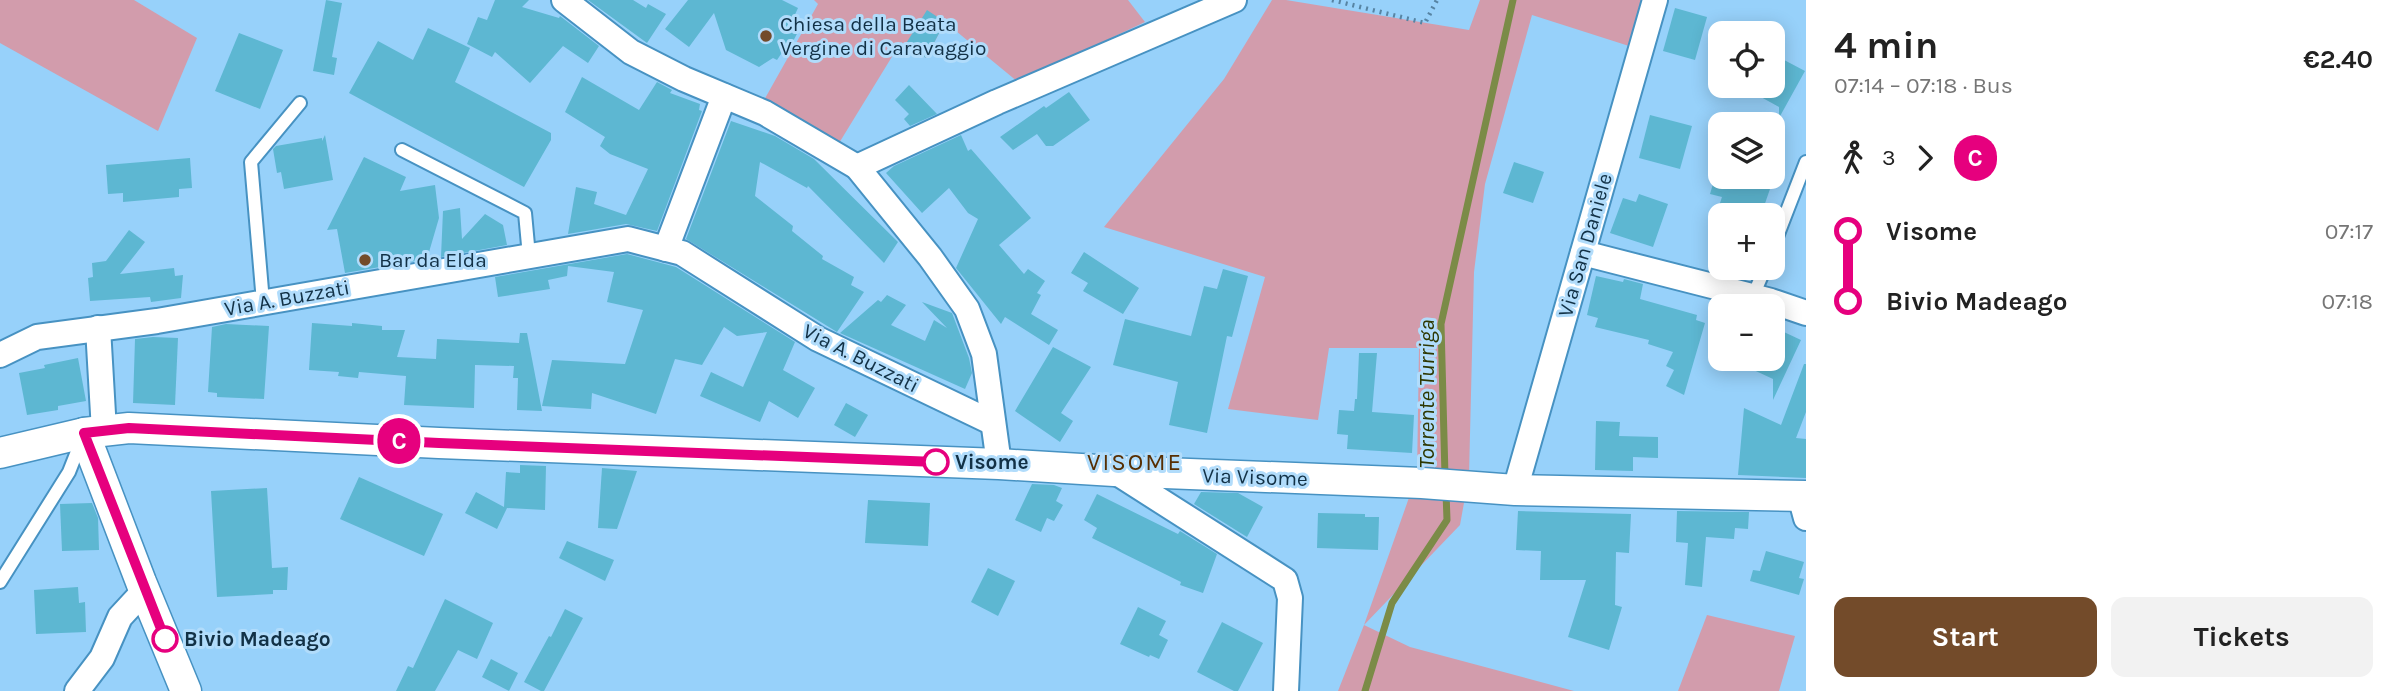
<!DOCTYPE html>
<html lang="en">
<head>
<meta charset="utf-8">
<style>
  body { margin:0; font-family:Karla,sans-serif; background:#f2f2f2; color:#222; height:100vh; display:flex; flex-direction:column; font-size:26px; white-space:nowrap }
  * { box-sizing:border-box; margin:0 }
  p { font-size:23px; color:#767676 }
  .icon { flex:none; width:38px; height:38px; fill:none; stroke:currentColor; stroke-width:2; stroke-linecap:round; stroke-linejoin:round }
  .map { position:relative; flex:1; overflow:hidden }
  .panel { display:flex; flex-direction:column; background:#fff; width:595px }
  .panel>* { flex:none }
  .badge { padding:0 14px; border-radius:23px; font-size:24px; line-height:46px }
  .controls { position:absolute; left:1708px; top:21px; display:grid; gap:14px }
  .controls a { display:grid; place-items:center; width:77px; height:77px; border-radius:14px; background:#fff; box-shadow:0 4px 18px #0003; font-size:35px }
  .map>.badge { position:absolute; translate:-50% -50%; box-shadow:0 0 0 4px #fff }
  .legs { display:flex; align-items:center; gap:10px; height:77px; padding:0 28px; font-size:23px }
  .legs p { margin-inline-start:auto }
  .head { display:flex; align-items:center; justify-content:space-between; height:119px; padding:0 28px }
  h1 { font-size:38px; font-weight:700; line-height:52px }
  .cta { display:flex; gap:14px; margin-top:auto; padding:14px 28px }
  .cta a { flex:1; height:80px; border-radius:14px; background:#734b2a; color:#fff; font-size:28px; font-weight:700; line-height:80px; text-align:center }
  .cta a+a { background:#f2f2f2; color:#222 }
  ul { padding:0 28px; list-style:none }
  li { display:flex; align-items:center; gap:24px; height:70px; font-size:26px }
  li i { display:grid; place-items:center; width:10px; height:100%; margin:0 9px; background:currentColor }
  li i::after { content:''; width:18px; height:18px; margin:-9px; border:5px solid; border-radius:50%; background:#fff }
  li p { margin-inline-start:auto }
  li:first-child i { background:linear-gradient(#0000 50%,currentColor 0) }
  li:last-child i { background:linear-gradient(currentColor 50%,#0000 0) }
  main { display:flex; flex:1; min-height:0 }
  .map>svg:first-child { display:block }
  .green { fill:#d29cac }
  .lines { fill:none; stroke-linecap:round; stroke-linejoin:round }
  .stream { stroke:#7b8b47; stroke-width:7 }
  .building { fill:#5db7d2 }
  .service-casing { stroke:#4792c2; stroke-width:16 }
  .minor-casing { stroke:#4792c2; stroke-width:28 }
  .tertiary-casing { stroke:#4792c2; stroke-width:33 }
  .path { stroke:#5784a3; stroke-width:4.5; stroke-dasharray:2 5; stroke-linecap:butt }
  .service { stroke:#fff; stroke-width:12 }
  .minor { stroke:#fff; stroke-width:24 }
  .tertiary { stroke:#fff; stroke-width:30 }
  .line-1-casing { stroke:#fff; stroke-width:16 }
  .line-1 { stroke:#e6007e; stroke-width:10 }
  .poi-dot { fill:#734b2a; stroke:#b1dcfb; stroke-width:2.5 }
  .stop-1-dot { fill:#fff; stroke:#e6007e; stroke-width:3.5 }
  .labels { text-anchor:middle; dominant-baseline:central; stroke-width:6; stroke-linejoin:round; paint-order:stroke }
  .poi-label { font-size:21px; fill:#123146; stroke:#b1dcfb; text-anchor:start }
  .street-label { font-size:21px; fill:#123146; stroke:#b1dcfb }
  .stop-label { font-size:21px; font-weight:bold; fill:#123146; stroke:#b1dcfb; text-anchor:start }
  .water-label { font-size:23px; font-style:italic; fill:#2e3802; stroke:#b1dcfb }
  .quarter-label { font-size:24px; letter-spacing:2px; fill:#572e02; stroke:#b1dcfb }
</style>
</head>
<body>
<main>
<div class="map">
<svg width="1806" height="691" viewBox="0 0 1806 691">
  <rect width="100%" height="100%" fill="#97d1fa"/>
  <g class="green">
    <path d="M0 0H134L197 38 158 131 0 43Z"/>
    <path d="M814 0H1128L1145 22 1018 82 945 22 926 58 901 42 836 148 759 109 818 4Z"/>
    <path d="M1272 0H1286L1469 30 1480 0H1641L1629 46 1532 15 1485 184 1474 272 1469 475 1460 525 1364 625 1410 647 1574 691H1338L1364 625 1417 475 1419 348H1329L1318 420 1228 409 1265 277 1104 227 1224 79Z"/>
    <path d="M1707 615 1795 636 1779 691H1678Z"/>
  </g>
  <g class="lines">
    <g class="stream">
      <path d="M1445 476 1441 324 1513 0"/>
      <path d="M1365 691 1392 603 1447 520 1446 492"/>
    </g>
  </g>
  <g class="building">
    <path d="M326 0 342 3 332 57 337 58 334 75 313 71Z"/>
    <path d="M495 0H529L522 7 559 18 560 16 599 46 588 63 563 46 530 83 495 52 492 57 467 44 478 17 487 20Z"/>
    <path d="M588 0H633L646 8 648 4 666 14 647 43Z"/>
    <path d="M688 0H782L798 8 792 21 801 26 787 53 783 51 777 60 773 58 759 67 726 50 714 13 689 47 665 29Z"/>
    <path d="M1675 8 1707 17 1695 60 1663 51Z"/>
    <path d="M927 10 945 22 926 58 905 45Z"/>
    <path d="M428 28 470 48 455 82 551 133V140L524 187 349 93 378 41 413 60Z"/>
    <path d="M239 33 283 50 260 109 215 91Z"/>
    <path d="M1773 54 1805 71 1779 118V107L1741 86H1782L1773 81Z"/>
    <path d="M582 77 639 110 657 82 672 90 670 93 700 104 699 110 702 111 657 231 626 224 568 234 576 187 597 192 594 204 626 215 648 169 610 154 600 146 605 137 565 112Z"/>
    <path d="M909 85 937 114 910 126 904 119 909 114 895 100Z"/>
    <path d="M1069 92 1090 120 1053 146H1046L1037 134 1013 150 1000 137 1044 106 1046 108Z"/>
    <path d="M1650 115 1692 126 1680 169 1639 158Z"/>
    <path d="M731 121 775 136 814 159 898 242 884 263 808 186 807 188 760 162 755 196 793 226 792 231 823 256 822 259 854 277 851 285 864 292 837 332 686 239Z"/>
    <path d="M325 135 333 180 284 189 281 172 277 173 273 149 276 146 322 138V141Z"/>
    <path d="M961 135 968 151 971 149 1031 218 999 245 1024 274 1028 269 1045 281 1037 293 1041 295 1031 314 1058 330 1049 345 1005 317 1001 324 956 268 978 219 968 213 949 188 922 213 886 173 894 166Z"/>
    <path d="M364 157 406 177 400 191 435 185 439 218 427 259 345 273 337 229 327 230Z"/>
    <path d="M190 158 192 188 179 189V197L123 202V193L108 194 106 165Z"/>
    <path d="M1514 162 1544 172 1533 203 1503 193Z"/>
    <path d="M1715 177H1763L1760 185 1770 189 1761 215H1716L1722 197 1710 194Z"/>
    <path d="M1639 194 1668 204 1653 247 1610 233 1623 198 1636 202Z"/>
    <path d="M460 208 462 239 485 214 503 225 507 245 441 257 443 211Z"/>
    <path d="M129 230 145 242 120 274 174 268 175 276 183 275 181 298 151 302 150 297 90 301 88 278 93 277 92 263 106 261Z"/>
    <path d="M1084 252 1139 288 1123 314 1083 291 1088 283 1071 273Z"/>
    <path d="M627 254 676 267 795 342 783 370 815 388 798 418 769 401 760 422 700 396 711 372 743 387 767 332 737 336 724 327 702 365 675 359 656 414 592 393 591 409 542 406 552 360 625 364 643 310 607 302 614 272 568 266 567 276 548 280 550 289 498 297 495 277Z"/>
    <path d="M1223 269 1248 276 1232 337 1227 336 1207 433 1169 425 1178 382 1113 365 1125 319 1191 336 1204 286 1217 289Z"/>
    <path d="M1596 276 1623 282 1624 279 1643 284 1640 299 1697 315 1696 320 1705 323 1684 395 1666 386 1674 370 1666 366 1673 352 1648 344 1649 340 1595 327 1598 318 1587 315Z"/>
    <path d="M887 295 906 305 891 325 925 341 934 320 947 328 922 302 952 313 969 358 972 373 965 389 840 333 878 300 881 302Z"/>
    <path d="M312 323 352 326V323L382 326V330H405L397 357 436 359 437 339 519 343 520 333H527L542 411 517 410 518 378H513L514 366 475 365 474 408 404 405 406 376 359 372 358 378 338 376 339 372 309 370Z"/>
    <path d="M226 324 269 326 264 399 217 397V393L208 392 212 327Z"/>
    <path d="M1773 327 1801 340 1773 400V379L1730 359H1773Z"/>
    <path d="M153 337 178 338 175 405 133 403 135 339Z"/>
    <path d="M1053 347 1091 367 1061 413 1073 421 1060 442 1015 411Z"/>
    <path d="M1359 353H1377L1372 412 1414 415 1412 453 1347 449 1348 435 1337 434 1339 410 1354 411 1355 399H1357Z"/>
    <path d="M78 358 86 401 58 406V410L27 415 19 373 45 368 44 365Z"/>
    <path d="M1804 364H1806V412L1796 438 1806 439V478L1738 475 1744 408 1781 425Z"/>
    <path d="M846 403 868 415 855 437 834 425Z"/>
    <path d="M1596 421 1620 422 1619 436 1658 437V458L1633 457V471L1595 470Z"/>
    <path d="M520 465 546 466 545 510 507 508 497 529 465 513 476 492 504 507 506 472 520 473Z"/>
    <path d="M602 468 637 471 617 529 598 528Z"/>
    <path d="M359 477 443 514 424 556 340 519Z"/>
    <path d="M1032 484 1054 485 1062 488 1056 501 1063 505 1054 521 1047 518 1041 532 1015 520Z"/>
    <path d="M267 488 272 568 288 567 287 590H273V594L217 597 211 491Z"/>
    <path d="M1201 492 1238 493 1263 507 1247 537 1194 504Z"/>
    <path d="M1097 494 1178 534 1180 531 1217 554 1203 593 1180 585 1181 582 1092 538 1097 528 1084 520Z"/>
    <path d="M868 500 930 503 928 546 865 543Z"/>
    <path d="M92 503 98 518 99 550 62 551 60 504Z"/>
    <path d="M1518 511 1631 514 1629 553 1616 552 1615 605 1622 607 1609 650 1568 637 1586 580H1540L1541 551 1516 550Z"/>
    <path d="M1677 511 1749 512 1748 529 1735 528 1734 539 1706 537 1702 587 1685 585 1688 543 1676 542Z"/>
    <path d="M1318 513 1365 514V517H1379L1378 550 1317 548Z"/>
    <path d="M567 541 614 560 605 581 559 558Z"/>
    <path d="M1766 551 1804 562 1799 578 1804 579 1799 595 1750 581 1753 570 1760 571Z"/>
    <path d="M988 568 1015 581 998 616 971 602Z"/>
    <path d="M78 587 79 603 85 602 86 632 36 634 34 590Z"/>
    <path d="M445 599 493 623 477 659 458 650 435 691H396L408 666 413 668Z"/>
    <path d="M1138 607 1166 621 1159 635 1168 640 1159 659 1150 655 1149 657 1120 644Z"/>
    <path d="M565 609 583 618 544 691H541L524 682 549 636 551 637Z"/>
    <path d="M1222 622 1263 643 1238 691H1234L1197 672Z"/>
    <path d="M491 659 518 673 509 691 482 677Z"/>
  </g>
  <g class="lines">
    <defs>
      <g id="service">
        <path d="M402 150 525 213 529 256"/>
        <path d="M1773 247 1806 162"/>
        <path d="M1753 296 1765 268"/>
        <path d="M263 302 251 162 300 103"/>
        <path d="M0 582 69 472 82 439"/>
      </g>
      <g id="minor">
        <path d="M564 0 631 52 684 79 765 113 857 167 930 257 967 309 984 354 999 464"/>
        <path d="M857 167 997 102 1234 0"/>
        <path d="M666 249 724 96"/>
        <path d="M1583 253 1771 301 1806 313"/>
        <path d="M98 328 104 431"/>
        <path d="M0 355 37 337 157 321 628 239 682 253 818 339 993 423"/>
        <path d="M1114 471 1285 580 1290 598 1286 691"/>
        <path d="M1515 490 1655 0"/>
        <path d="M1800 496 1806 518"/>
        <path d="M77 691 102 658 120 617 145 590"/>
      </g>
      <g id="tertiary">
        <path d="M84 433 141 582 186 691"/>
        <path d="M0 453 84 433 129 428 439 443 999 464 1114 471 1422 483 1515 490 1806 496"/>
      </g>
    </defs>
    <use href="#service" class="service-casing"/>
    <use href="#minor" class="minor-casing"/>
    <use href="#tertiary" class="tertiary-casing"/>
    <path class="path" d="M1332 0 1425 23 1437 0"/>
    <use href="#service" class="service"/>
    <use href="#minor" class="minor"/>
    <use href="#tertiary" class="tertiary"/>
  </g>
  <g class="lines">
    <defs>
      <path id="line-1" d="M165 639 84 433 129 428 439 443 936 462"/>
    </defs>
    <use href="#line-1" class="line-1-casing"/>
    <use href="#line-1" class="line-1"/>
  </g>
  <g class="poi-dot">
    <circle cx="766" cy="36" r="7"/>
    <circle cx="365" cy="260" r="7"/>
  </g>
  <g class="stop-1-dot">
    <circle cx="936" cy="462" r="12"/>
    <circle cx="165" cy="639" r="12"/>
  </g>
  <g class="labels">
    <g class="poi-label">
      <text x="780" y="24">Chiesa della Beata<tspan x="780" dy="24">Vergine di Caravaggio</tspan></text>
      <text x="379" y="260">Bar da Elda</text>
    </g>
    <g class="street-label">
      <text transform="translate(1585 245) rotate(-74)">Via San Daniele</text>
      <text transform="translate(287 298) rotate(-10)">Via A. Buzzati</text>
      <text transform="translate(861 358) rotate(27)">Via A. Buzzati</text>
      <text transform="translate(1255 477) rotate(2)">Via Visome</text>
    </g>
    <g class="stop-label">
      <text x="955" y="462">Visome</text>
      <text x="184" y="639">Bivio Madeago</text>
    </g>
    <g class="water-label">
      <text transform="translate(1426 394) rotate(-90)">Torrente Turriga</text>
    </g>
    <g class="quarter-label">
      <text x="1135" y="462">VISOME</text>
    </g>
  </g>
</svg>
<div class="controls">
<a><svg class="icon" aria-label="locate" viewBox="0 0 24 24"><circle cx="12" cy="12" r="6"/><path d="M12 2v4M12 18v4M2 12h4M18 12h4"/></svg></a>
<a><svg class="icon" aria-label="layers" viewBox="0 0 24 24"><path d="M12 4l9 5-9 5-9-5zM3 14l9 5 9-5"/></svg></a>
<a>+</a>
<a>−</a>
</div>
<b class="badge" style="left:399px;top:441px;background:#e6007e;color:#fff">C</b>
</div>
<section class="panel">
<div class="head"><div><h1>4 min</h1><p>07:14 – 07:18 · Bus</p></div><b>€2.40</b></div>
<div class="legs"><svg class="icon" aria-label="walk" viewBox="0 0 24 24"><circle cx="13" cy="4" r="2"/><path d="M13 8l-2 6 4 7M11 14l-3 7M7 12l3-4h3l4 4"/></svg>3<svg class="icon" aria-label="forward" viewBox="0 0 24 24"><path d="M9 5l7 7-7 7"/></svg><b class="badge" style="background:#e6007e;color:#fff">C</b></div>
<ul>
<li><i style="color:#e6007e"></i><b>Visome</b><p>07:17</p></li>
<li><i style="color:#e6007e"></i><b>Bivio Madeago</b><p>07:18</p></li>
</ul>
<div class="cta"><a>Start</a><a>Tickets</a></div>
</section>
</main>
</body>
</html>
